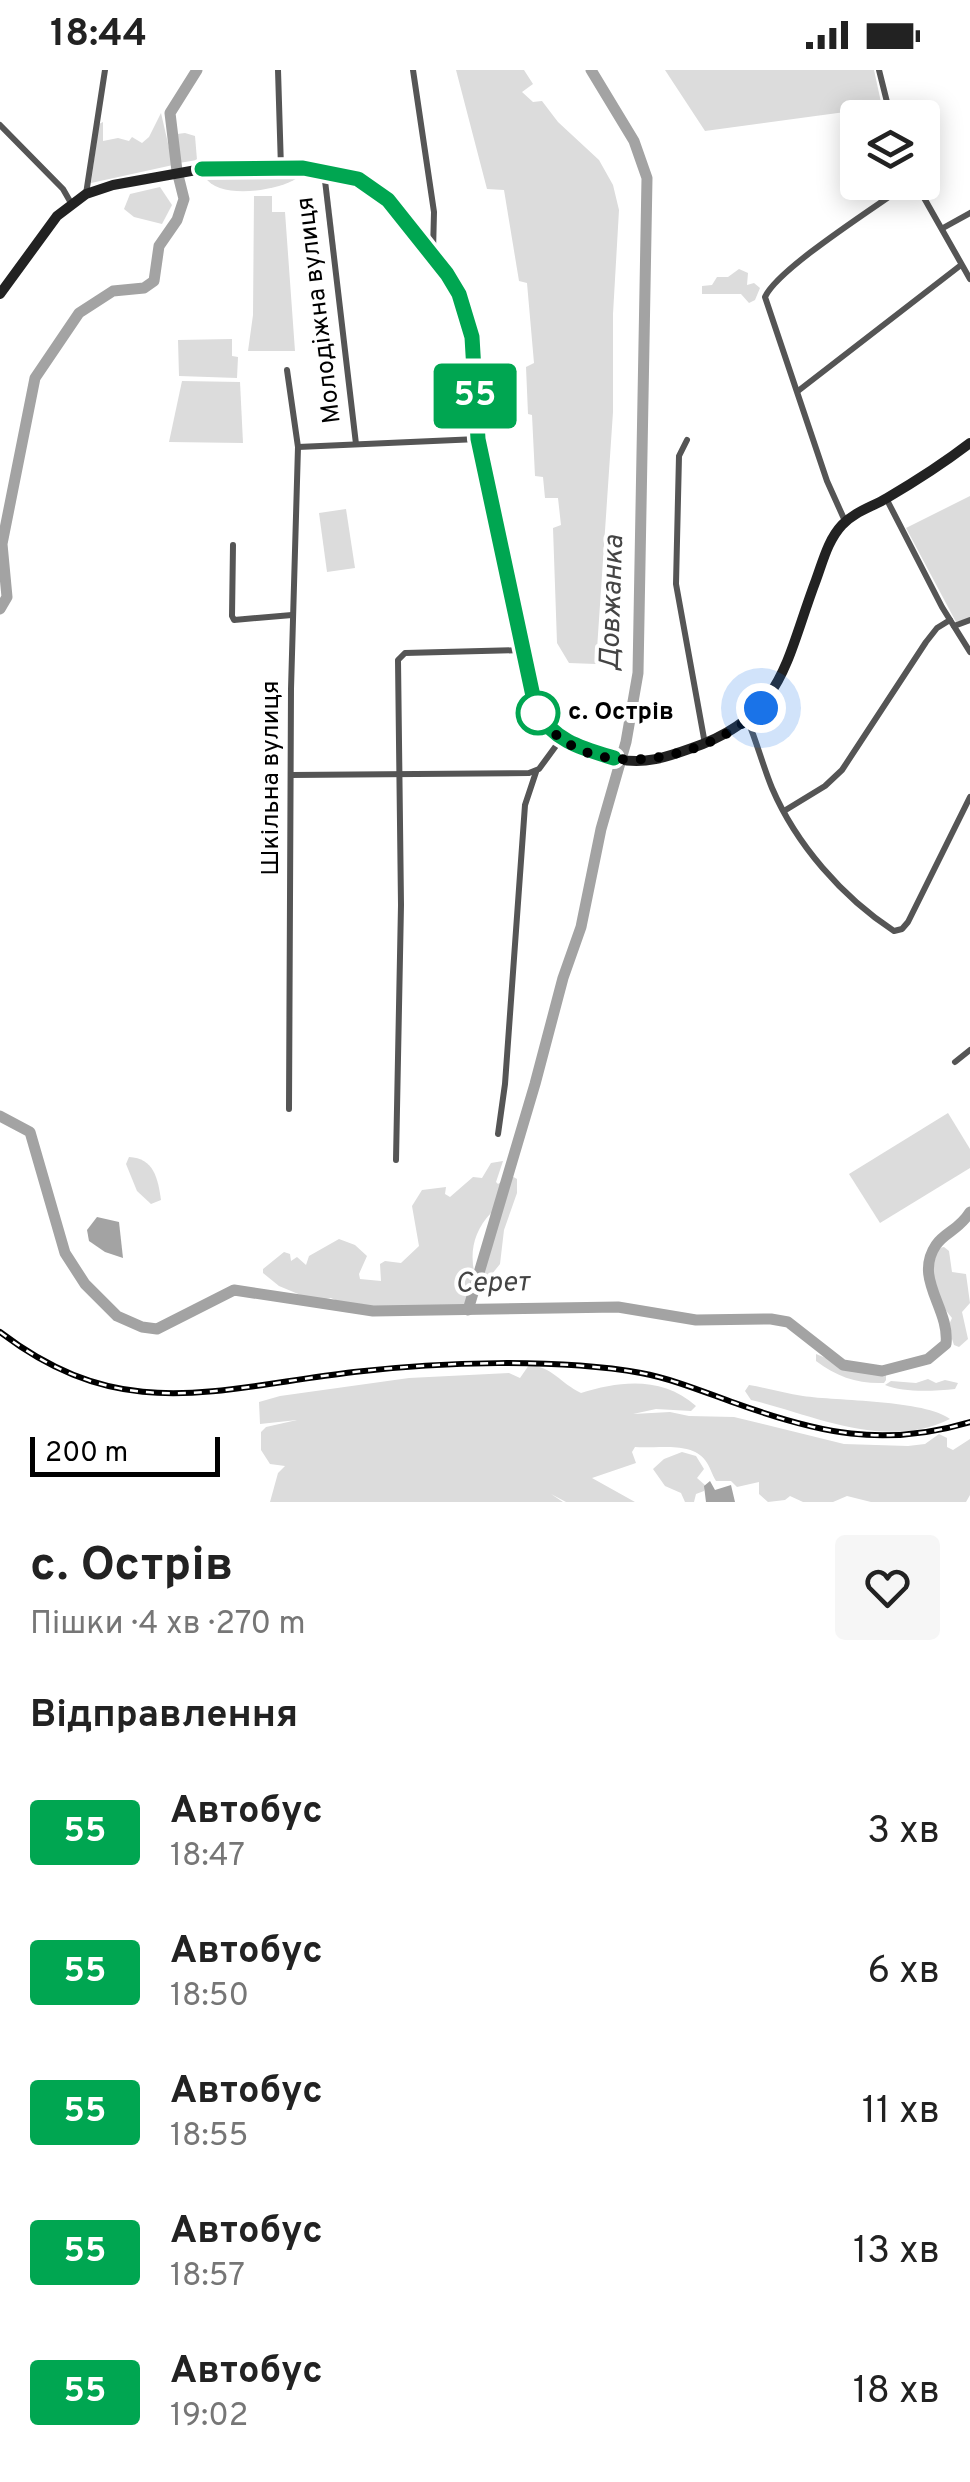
<!DOCTYPE html>
<html lang="uk">
<head>
<meta charset="utf-8">
<style>
  body { margin:0; font-family:Overpass,sans-serif; background:#f6f6f6; color:#222; height:100vh; display:flex; flex-direction:column; font-size:38px; white-space:nowrap }
  * { box-sizing:border-box; margin:0 }
  p { font-size:32px; color:#767676 }
  .icon { flex:none; width:55px; height:55px; fill:none; stroke:currentColor; stroke-width:2; stroke-linecap:round; stroke-linejoin:round }
  .map { position:relative; height:1432px; overflow:hidden }
  .drawer { display:flex; flex-direction:column; background:#fff; flex:1 }
  .drawer>* { flex:none }
  .badge { padding:0 20px; border-radius:8px; font-size:35px; line-height:65px }
  .controls { position:absolute; left:840px; top:30px; display:grid; gap:20px }
  .controls a { display:grid; place-items:center; width:100px; height:100px; border-radius:10px; background:#fff; box-shadow:0 5px 25px #0003; font-size:50px }
  .scale { position:absolute; left:30px; bottom:25px; width:190px; box-sizing:border-box; padding-left:10px; border:5px solid #000; border-top:0; font-size:28px; line-height:35px; white-space:nowrap; color:#000; -webkit-text-stroke:8px #fff; paint-order:stroke }
  .you { position:absolute; width:50px; height:50px; margin:-25px; border:8px solid #fff; border-radius:50%; background:#1a73e8; box-shadow:0 0 0 15px #1a73e833 }
  .map>.badge { position:absolute; translate:-50% -50%; box-shadow:0 0 0 5px #fff }
  h2 { padding:0 30px; font-size:38px; line-height:90px }
  .round { display:grid; place-items:center; flex:none; width:105px; height:105px; border-radius:10px; background:#f6f6f6 }
  .head { display:flex; align-items:center; justify-content:space-between; height:170px; padding:0 30px }
  h1 { font-size:48px; font-weight:700; line-height:75px }
  ul { padding:0; list-style:none }
  li { display:flex; align-items:center; gap:30px; height:140px; padding:0 30px }
  li div { flex:1 }
  li b { display:block; font-size:38px }
  li em { font-style:normal }
  li .badge { min-width:110px; font-weight:700; text-align:center }
  .status { display:flex; justify-content:space-between; align-items:center; height:70px; padding:0 50px; background:#fff; direction:ltr }
  .status svg { height:28px; fill:currentColor }
  .map>svg:first-child { display:block }
  .green { fill:#dcdcdc }
  .water { fill:#a3a3a3 }
  .lines { fill:none; stroke-linecap:round; stroke-linejoin:round }
  .river { stroke:#a3a3a3; stroke-width:11 }
  .street { stroke:#555; stroke-width:6 }
  .secondary { stroke:#222; stroke-width:10 }
  .rail-casing { stroke:#000; stroke-width:6 }
  .rail { stroke:#fff; stroke-width:2.5; stroke-dasharray:8; stroke-linecap:butt }
  .line-casing { stroke:#fff; stroke-width:22 }
  .line { stroke:#00a651; stroke-width:15 }
  .walk { stroke:#000; stroke-width:10; stroke-dasharray:0 18 }
  .stop-dot { fill:#fff; stroke:#00a651; stroke-width:5 }
  .labels { text-anchor:middle; dominant-baseline:central; stroke-width:8; stroke-linejoin:round; paint-order:stroke }
  .street-label { font-size:25px; fill:#000; stroke:#fff }
  .stop-label { font-size:25px; font-weight:bold; fill:#000; stroke:#fff; text-anchor:start }
  .water-label { font-size:28px; font-style:italic; fill:#444; stroke:#fff }
</style>
</head>
<body>
<div class="status"><b>18:44</b><svg viewBox="0 0 49 12"><path d="M0 12V9h3v3zM5 12V6h3v6zM10 12V3h3v9zM15 12V0h3v12zM26 1h20v11H26zM47 4h2v5h-2z"/></svg></div>
<div class="map">
<svg width="970" height="1432" viewBox="0 0 970 1432">
  <rect width="100%" height="100%" fill="#fff"/>
  <g class="green">
    <path d="M456 0H524L533 14 522 22 533 32 542 31 558 52 599 90 613 115 619 140 613 244V342L596 594 569 593 557 573 553 458 561 455 558 428H545L543 407 535 406 532 345 528 344 526 297 534 293 527 213 519 211 504 120 487 119Z"/>
    <path d="M665 0H874L882 37 705 61Z"/>
    <path d="M161 43 173 95 91 113 99 54 103 52V71L118 68 129 71 132 67 142 73 149 67Z"/>
    <path d="M185 63 195 66 197 90 179 93 177 64Z"/>
    <path d="M210 101 297 103V108C279 121 218 130 205 107Z"/>
    <path d="M160 117 172 135 162 154 134 147 124 139 130 124Z"/>
    <path d="M254 126H272V142H285L295 281H248L253 245Z"/>
    <path d="M739 199 748 203 747 215 754 213 760 218 755 230 749 233 741 224H702V216L712 215 717 207H728Z"/>
    <path d="M232 269V286L238 287 237 308 179 306 178 270Z"/>
    <path d="M182 311 240 312 243 373 169 372Z"/>
    <path d="M970 426V548L956 552 906 458Z"/>
    <path d="M346 439 355 498 327 502 319 443Z"/>
    <path d="M948 1043 970 1079V1098L880 1153 849 1104Z"/>
    <path d="M129 1087C154 1088 158 1109 161 1130L151 1134 137 1121 126 1094Z"/>
    <path d="M503 1091 496 1112 498 1114 510 1105 517 1109V1123L504 1160 500 1194 492 1204 488 1221 484 1224 477 1204 491 1143C469 1166 468 1194 481 1223L461 1240H436L423 1244 403 1235 383 1242 363 1234 346 1235 331 1228 315 1231 279 1216 263 1203V1199L284 1182 290 1184 291 1191 297 1187 306 1195 309 1186 339 1169 355 1175 367 1186 359 1204 360 1209 381 1211 380 1194 385 1191 401 1193 419 1176 412 1136 422 1120 446 1117 445 1124 450 1127 473 1107 482 1108 491 1093Z"/>
    <path d="M944 1177 949 1181 952 1202 966 1204 970 1233 962 1242 968 1269 959 1277 954 1275 948 1257 952 1248C931 1222 921 1209 939 1178Z"/>
    <path d="M816 1284 843 1295 886 1305V1310L884 1313C858 1314 837 1307 816 1291Z"/>
    <path d="M529 1295C553 1297 560 1313 581 1323 620 1311 662 1306 696 1336L691 1341 656 1339 633 1344 670 1342 689 1346 734 1347 844 1374 908 1376 925 1374 939 1364 947 1368V1377L953 1380 970 1369V1425L966 1432H871L847 1426 833 1432H803L790 1426 785 1430 768 1432 759 1424V1412L737 1417 731 1411H716C712 1405 710 1396 705 1390 691 1371 655 1379 635 1377L632 1382 636 1393 592 1408 635 1432H566L551 1424 563 1432H270L278 1403 285 1396 270 1394 261 1380V1362L266 1357 297 1350 260 1354 259 1332 280 1326 409 1308 509 1303 520 1308Z"/>
    <path d="M928 1309 936 1313 945 1310 958 1313 955 1319C934 1321 904 1323 885 1315L891 1311 916 1313Z"/>
    <path d="M749 1315C767 1318 785 1323 803 1326 836 1331 926 1330 950 1349 884 1381 814 1345 751 1330L745 1321Z"/>
    <path d="M682 1382 696 1386 704 1399 697 1408 706 1416 704 1421 696 1424 694 1432H685L681 1423 665 1416 653 1399 664 1389Z"/>
  </g>
  <g class="water">
    <path d="M97 1147 119 1152 123 1188 105 1182 89 1171 87 1160Z"/>
    <path d="M710 1411 715 1420 731 1415 735 1432H706L704 1416Z"/>
  </g>
  <g class="lines">
    <g class="river">
      <path d="M0 539 7 527 2 474 35 308 79 243 113 221 144 218 154 211 159 176 177 150 184 129 177 101 170 43 197 0"/>
      <path d="M0 1046 30 1062 65 1183 85 1214 117 1246 142 1257 157 1259 234 1220 373 1241 618 1237 696 1250 771 1249 788 1252 843 1295 882 1301 928 1289 946 1274C950 1238 913 1209 936 1175 945 1162 959 1160 970 1142"/>
      <path d="M468 1240 535 1014 563 908 581 857 601 759 626 672 638 603 647 108 634 71 591 0"/>
    </g>
    <g class="street">
      <path d="M278 0 281 98"/>
      <path d="M413 0 434 142 433 182"/>
      <path d="M879 0 891 48"/>
      <path d="M0 55 63 119 71 133"/>
      <path d="M324 102 356 374"/>
      <path d="M915 112 970 209"/>
      <path d="M86 124 105 0"/>
      <path d="M943 158 970 143"/>
      <path d="M287 300 298 377 291 619 289 1039"/>
      <path d="M798 321 961 195"/>
      <path d="M687 370 679 386 676 514 705 674"/>
      <path d="M298 377 478 369"/>
      <path d="M887 430 942 537 970 582"/>
      <path d="M845 451 827 411 765 227C778 198 879 135 910 112"/>
      <path d="M233 475 232 546 234 550 292 545"/>
      <path d="M954 556 970 550"/>
      <path d="M748 651C757 673 763 696 772 718 796 774 842 827 894 861L902 859 908 852 970 727"/>
      <path d="M291 705 529 703 539 699 561 669"/>
      <path d="M784 741 825 716 842 700 926 572 937 558 950 550"/>
      <path d="M955 992 970 980"/>
      <path d="M498 1064 505 1014 525 735 536 702"/>
      <path d="M396 1090 401 835 398 590 405 583 523 580"/>
    </g>
    <path class="secondary" d="M0 224 57 146 86 124 113 115 202 99 266 97 342 104 372 116 433 184 459 224 467 245 472 267 478 369 536 640C554 671 584 681 618 689 644 695 667 687 692 678 784 646 785 592 816 510 823 491 828 470 842 455 854 442 872 437 887 428 916 411 944 393 970 373"/>
    <defs>
      <path id="rail" d="M0 1262C123 1356 217 1318 354 1302 440 1292 556 1288 641 1303 673 1309 704 1322 735 1333 818 1363 883 1378 970 1352"/>
    </defs>
    <use href="#rail" class="rail-casing"/>
    <use href="#rail" class="rail"/>
  </g>
  <g class="lines">
    <defs>
      <path id="line" d="M202 99 303 98 358 109 388 130 447 204 459 224 472 267 478 369 536 640C554 671 581 678 614 688"/>
    </defs>
    <use href="#line" class="line-casing"/>
    <use href="#line" class="line"/>
    <path class="walk" d="M538 643 536 640C580 719 707 692 761 638"/>
  </g>
  <circle class="stop-dot" cx="538" cy="643" r="20"/>
  <g class="labels">
    <g class="street-label">
      <text transform="translate(320 240) rotate(-97)">Молодіжна вулиця</text>
      <text transform="translate(272 708) rotate(-90)">Шкільна вулиця</text>
    </g>
    <g class="stop-label">
      <text x="568" y="643">с. Острів</text>
    </g>
    <g class="water-label">
      <text transform="translate(613 533) rotate(-88)">Довжанка</text>
      <text transform="translate(492 1214) rotate(-1)">Серет</text>
    </g>
  </g>
</svg>
<div class="controls">
<a><svg class="icon" aria-label="layers" viewBox="0 0 24 24"><path d="M12 4l9 5-9 5-9-5zM3 14l9 5 9-5"/></svg></a>
</div>
<div class="scale">200 m</div>
<div class="you" style="left:761px;top:638px"></div>
<b class="badge" style="left:475px;top:326px;background:#00a651;color:#fff">55</b>
</div>
<section class="drawer">
<div class="head"><div><h1>с. Острів</h1><p>Пішки · 4 хв · 270 m</p></div><a class="round"><svg class="icon" aria-label="heart" viewBox="0 0 24 24"><path d="M12 20l-8-8c-3-5 5-10 8-4 3-6 11-1 8 4z"/></svg></a></div>
<h2>Відправлення</h2>
<ul>
<li><span class="badge" style="background:#00a651;color:#fff">55</span><div><b>Автобус</b><p>18:47</p></div><em>3 хв</em></li>
<li><span class="badge" style="background:#00a651;color:#fff">55</span><div><b>Автобус</b><p>18:50</p></div><em>6 хв</em></li>
<li><span class="badge" style="background:#00a651;color:#fff">55</span><div><b>Автобус</b><p>18:55</p></div><em>11 хв</em></li>
<li><span class="badge" style="background:#00a651;color:#fff">55</span><div><b>Автобус</b><p>18:57</p></div><em>13 хв</em></li>
<li><span class="badge" style="background:#00a651;color:#fff">55</span><div><b>Автобус</b><p>19:02</p></div><em>18 хв</em></li>
</ul>
</section>
</body>
</html>
